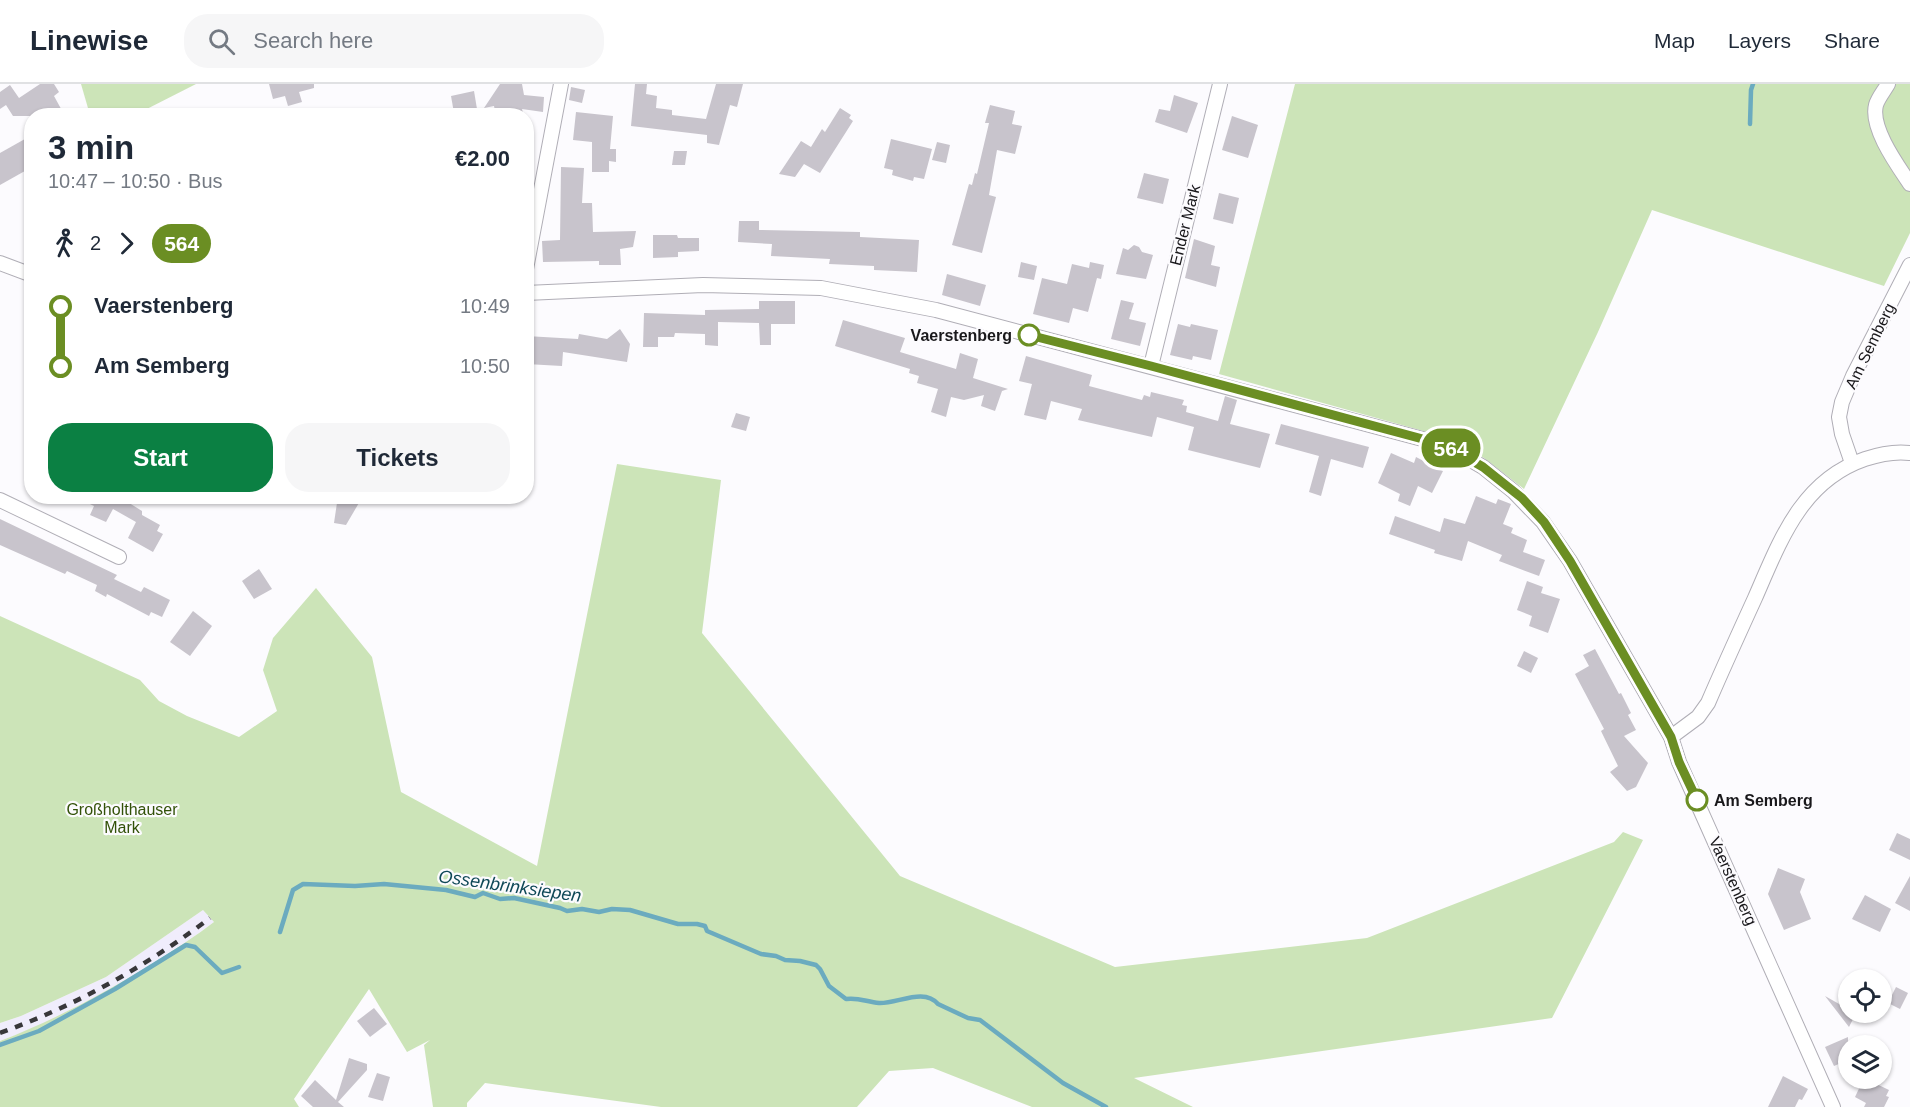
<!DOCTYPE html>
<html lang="en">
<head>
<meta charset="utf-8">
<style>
  body { margin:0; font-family:Helvetica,sans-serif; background:#f6f6f7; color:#1f2937; height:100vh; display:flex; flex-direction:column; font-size:22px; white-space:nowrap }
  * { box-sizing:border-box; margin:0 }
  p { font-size:20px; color:#747a83 }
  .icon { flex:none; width:33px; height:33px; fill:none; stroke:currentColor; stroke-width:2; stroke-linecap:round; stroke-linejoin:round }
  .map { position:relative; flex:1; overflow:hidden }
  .details { position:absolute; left:24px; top:24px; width:510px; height:396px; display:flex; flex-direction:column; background:#fff; border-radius:24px; box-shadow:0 2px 4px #0004 }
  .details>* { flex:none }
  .badge { padding:0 12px; border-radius:20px; font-size:21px; line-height:39px }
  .fabs { position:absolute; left:1838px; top:885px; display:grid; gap:12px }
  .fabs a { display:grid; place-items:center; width:54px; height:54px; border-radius:50%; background:#fff; box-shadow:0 2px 4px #0004; font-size:30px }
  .map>.badge { position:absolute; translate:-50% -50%; box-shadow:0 0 0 3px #fff }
  .legs { display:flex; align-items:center; gap:9px; height:66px; padding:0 24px; font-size:20px }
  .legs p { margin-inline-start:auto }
  .summary { display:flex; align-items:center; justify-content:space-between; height:102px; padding:0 24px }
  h1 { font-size:33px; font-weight:700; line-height:45px }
  .cta { display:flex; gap:12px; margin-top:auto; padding:12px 24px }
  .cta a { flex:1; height:69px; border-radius:24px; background:#0b8043; color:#fff; font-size:24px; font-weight:700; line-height:69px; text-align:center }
  .cta a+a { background:#f6f6f7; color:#1f2937 }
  ul { padding:0 24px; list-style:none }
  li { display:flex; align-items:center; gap:21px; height:60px; font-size:22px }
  li i { display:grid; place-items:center; width:9px; height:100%; margin:0 8px; background:currentColor }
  li i::after { content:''; width:15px; height:15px; margin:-8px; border:4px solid; border-radius:50%; background:#fff }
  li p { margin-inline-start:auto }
  li:first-child i { background:linear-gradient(#0000 50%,currentColor 0) }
  li:last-child i { background:linear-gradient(currentColor 50%,#0000 0) }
  header { display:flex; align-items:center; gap:36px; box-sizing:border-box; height:84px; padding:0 30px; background:#fff; border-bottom:2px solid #e0e1e3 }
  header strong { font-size:28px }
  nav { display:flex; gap:33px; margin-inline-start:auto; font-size:21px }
  .search { width:420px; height:54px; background:#f6f6f7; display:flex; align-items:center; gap:15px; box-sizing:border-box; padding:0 21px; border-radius:24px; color:#747a83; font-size:22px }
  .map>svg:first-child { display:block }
  .built { fill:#f0edfc }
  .green { fill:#cce4b8 }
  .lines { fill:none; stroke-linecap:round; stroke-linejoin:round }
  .stream { stroke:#6babbf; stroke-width:4.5 }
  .building { fill:#c8c4cc }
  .minor-casing { stroke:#b0aeb6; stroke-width:16 }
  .minor { stroke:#fff; stroke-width:14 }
  .rail { stroke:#38373a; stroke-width:4.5; stroke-dasharray:8 8; stroke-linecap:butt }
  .line-1-casing { stroke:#fff; stroke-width:14 }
  .line-1 { stroke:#6b8e23; stroke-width:9 }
  .stop-1-dot { fill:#fff; stroke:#6b8e23; stroke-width:3 }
  .labels { text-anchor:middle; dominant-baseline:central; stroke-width:4.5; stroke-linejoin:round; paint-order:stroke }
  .street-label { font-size:16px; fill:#19181b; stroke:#fcfbfe }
  .stop-label { font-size:16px; font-weight:bold; fill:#19181b; stroke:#fcfbfe; text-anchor:end }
  .park-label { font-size:16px; fill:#325108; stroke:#fcfbfe }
  .water-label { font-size:18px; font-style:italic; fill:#0f4857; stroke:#fcfbfe }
</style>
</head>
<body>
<header>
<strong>Linewise</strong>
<div class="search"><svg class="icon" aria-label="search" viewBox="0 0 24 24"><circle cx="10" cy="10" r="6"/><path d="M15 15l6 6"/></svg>Search here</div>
<nav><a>Map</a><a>Layers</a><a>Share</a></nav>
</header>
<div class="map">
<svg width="1910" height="1023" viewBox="0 0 1910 1023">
  <rect width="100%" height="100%" fill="#fcfbfe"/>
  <path class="built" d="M203 826 214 838 192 854 114 903 41 941 0 957V939L21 932 106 893Z"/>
  <g class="green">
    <path d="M81 0H196L135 31H90Z"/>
    <path d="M1295 0H1910V149L1884 202 1652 126 1598 248 1524 405 1484 374 1452 355 1219 290Z"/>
    <path d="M617 380 721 396 702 549 900 792 1115 883 1367 854 1614 758 1623 748 1643 756 1552 934 1134 994 1193 1023H1032L933 984 889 987 857 1023H661L485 999 467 1019V1023H433L424 961 430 956 407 968 369 905 294 1015 299 1023H0V957C55 936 106 908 157 877 176 864 196 852 214 838L203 826 106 893 21 932 0 939V532L140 596 159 617 187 632 239 653 277 627 263 586 273 554 316 504 372 573 401 708 537 782Z"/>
  </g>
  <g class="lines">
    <g class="stream">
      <path d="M1750 40 1751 6 1753 0"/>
      <path d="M280 848 293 806 303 800 355 802 384 800 446 806 475 813 483 809 500 815 514 814 560 824 567 827 582 825 599 828 612 825 630 826 678 840H697L705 842 707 847 761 870 776 872 785 876 800 877 816 881 820 885 829 902 846 915C858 913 867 918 879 919 897 920 924 903 938 920L968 934 980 936 1063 999 1106 1023"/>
      <path d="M0 961 39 947 115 905 186 861 195 863 222 889 239 883"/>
    </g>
  </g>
  <g class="building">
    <path d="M40 0H54L59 8 54 12 65 32H13L6 21 0 25V8L10 1 19 14Z"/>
    <path d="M269 0H314V4L299 8 302 18 288 22 285 12 273 15Z"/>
    <path d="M500 0H522L524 11 544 13 543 28 522 25 524 32H496L494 22 484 24Z"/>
    <path d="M635 0H647L646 10 657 12 656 24 672 26V31L706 35 716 0H743L737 23 730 21 719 61 707 59V51L631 42Z"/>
    <path d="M571 3 585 6 582 19 569 16Z"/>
    <path d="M474 7 477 25 454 29 451 12Z"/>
    <path d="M1174 11 1198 19 1187 49 1155 38 1159 25 1170 27Z"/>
    <path d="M990 21 1015 27 1012 40 1022 42 1015 70 997 66 989 111 996 113 982 169 952 161 969 100 972 101 975 89 977 90 989 39H985Z"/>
    <path d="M840 24 851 31 849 34 853 37 820 89 804 80 795 93 779 90 801 57 811 63 822 45 825 48Z"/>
    <path d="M576 28 613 32 610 65H616V78L609 77V88H592V58L573 56Z"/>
    <path d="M1232 32 1258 41 1248 74 1222 66Z"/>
    <path d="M32 51V83L0 101V69Z"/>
    <path d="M891 55 932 65 924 95 914 93 913 97 892 91 893 86 884 84Z"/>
    <path d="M937 58 950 61 946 79 932 76Z"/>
    <path d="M674 67H687L685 81H672Z"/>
    <path d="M561 83 584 84 582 119H592L593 148 636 147 633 163 620 165 621 181H599V177L543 178 542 157 560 156Z"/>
    <path d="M1144 89 1169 95 1163 120 1137 114Z"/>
    <path d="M1219 109 1239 114 1233 140 1213 135Z"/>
    <path d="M739 137H759V146L860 148V153L919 156 917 188 874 186V182L829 180 830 175 771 172 772 160 738 158Z"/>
    <path d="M653 151H677L678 154H699V167L678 168V173L653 174Z"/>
    <path d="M1194 155 1215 162 1211 181 1220 183 1216 203 1185 194Z"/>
    <path d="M1134 161 1139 163 1142 168 1153 171 1146 195 1116 190 1123 164 1128 166Z"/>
    <path d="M1021 178 1037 182 1034 196 1018 193Z"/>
    <path d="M1090 178 1104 181 1101 195 1097 194 1088 228 1073 224 1069 239 1033 230 1042 194 1067 200 1072 180 1089 184Z"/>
    <path d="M947 190 986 201 980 222 942 211Z"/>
    <path d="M1121 216 1134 219 1129 235 1146 239 1140 262 1111 255Z"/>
    <path d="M759 217H795V240H771V261H760L759 239 718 238V262L705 261V250L675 249 674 253H658V263H643L644 229 705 231V226L759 225Z"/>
    <path d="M843 236 905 254 900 268 956 285 960 269 978 275 973 294 1008 305 1002 307 995 327 981 322 984 311 964 316 951 313 946 333 931 328 938 305 917 299 919 292 909 289 910 285 835 262Z"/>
    <path d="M1178 240 1190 243 1191 240 1218 246 1211 276 1193 272 1192 276 1170 271Z"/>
    <path d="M620 245 630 260 627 278 563 268 562 282 526 280V252L578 255 579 250 607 255Z"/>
    <path d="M1026 272 1092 291 1089 302 1142 316 1144 311 1150 313 1151 308 1184 316 1182 321 1187 322 1186 328 1218 337 1225 312 1237 316 1230 340 1270 350 1260 384 1188 366 1194 343 1157 333 1152 353 1078 336 1082 325 1051 317 1046 336 1024 331 1032 300 1019 297Z"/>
    <path d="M736 329 750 333 746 347 731 343Z"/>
    <path d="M1281 340 1369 363 1363 384 1331 375 1321 412 1309 408 1319 372 1275 360Z"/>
    <path d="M1391 369 1414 379 1416 373 1443 387 1432 409 1418 402 1410 422 1398 417 1400 410 1378 399Z"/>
    <path d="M73 412H118L142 427V431L160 441 157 447 163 450 153 468 128 454 136 438 113 425 106 438 90 431 94 422Z"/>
    <path d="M338 412H363L346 441 334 439Z"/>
    <path d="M1476 412 1496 420 1498 415 1511 420 1503 440 1513 444 1511 449 1527 456 1523 468 1545 476 1539 492 1499 477 1502 471 1468 457 1462 477 1434 469 1435 466 1389 450 1395 432 1440 448 1444 434 1465 440Z"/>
    <path d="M0 435 117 491 114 495 141 508 144 503 170 516 162 533 151 528 149 532 107 510 106 513 95 507 97 501 67 487 65 490 0 461Z"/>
    <path d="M259 485 272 505 254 515 242 497Z"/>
    <path d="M1527 497 1543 503 1541 509 1560 515 1548 549 1529 542 1532 532 1517 526Z"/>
    <path d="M193 527 212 542 190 572 170 558Z"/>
    <path d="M1595 565 1619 610 1621 609 1631 629 1628 631 1636 646 1624 652 1648 679 1636 703 1627 707 1610 688 1618 682 1601 647 1604 645 1575 590 1589 582 1583 571Z"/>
    <path d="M1524 567 1538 574 1531 589 1517 582Z"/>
    <path d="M1897 749 1910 755V776L1889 766Z"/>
    <path d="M1778 784 1805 795 1800 808 1811 835 1784 846 1768 810Z"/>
    <path d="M1910 792V827L1895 819Z"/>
    <path d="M1865 811 1891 825 1880 848 1852 835Z"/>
    <path d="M1896 903 1908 909 1900 925 1888 919Z"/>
    <path d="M1825 912 1848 925V928L1856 929 1849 943Z"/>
    <path d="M374 924 387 940 370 953 357 937Z"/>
    <path d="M1848 953V976L1834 982 1825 963Z"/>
    <path d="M349 974 367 980V986L338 1018 344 1023H313L301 1012 315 996 336 1016Z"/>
    <path d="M377 989 390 993 383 1017 368 1013Z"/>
    <path d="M1783 992 1808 1005 1802 1016 1799 1015 1795 1023H1768Z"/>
    <path d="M1864 994 1889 1006 1886 1012 1889 1013 1884 1023H1864L1866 1019 1855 1013Z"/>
  </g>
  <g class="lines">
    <defs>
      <g id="minor">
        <path d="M1888 0C1884 7 1878 14 1876 21 1870 44 1898 82 1910 100"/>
        <path d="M0 179 32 191"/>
        <path d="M526 185 561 0"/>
        <path d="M526 209 703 201 821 204 936 226 1445 361 1483 383 1513 407 1543 438 1570 477 1671 653 1679 678 1833 1023"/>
        <path d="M1151 282 1220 0"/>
        <path d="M1852 379 1842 350 1839 333 1842 318 1853 292 1910 181"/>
        <path d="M0 416 119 473"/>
        <path d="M1671 653 1698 633 1708 619C1723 584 1739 549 1755 514 1780 457 1801 397 1865 375 1880 370 1895 367 1910 369"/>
      </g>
    </defs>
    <use href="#minor" class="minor-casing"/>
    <use href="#minor" class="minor"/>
    <path class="rail" d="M0 949C77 921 145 883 210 834"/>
  </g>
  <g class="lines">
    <defs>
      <path id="line-1" d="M1029 251 1151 282 1445 361 1483 383 1498 395 1522 414 1544 438 1570 477 1671 653 1679 678 1697 716"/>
    </defs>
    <use href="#line-1" class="line-1-casing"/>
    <use href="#line-1" class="line-1"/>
  </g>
  <g class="stop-1-dot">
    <circle cx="1029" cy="251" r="10"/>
    <circle cx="1697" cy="716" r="10"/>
  </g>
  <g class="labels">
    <g class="street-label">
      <text transform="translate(1185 141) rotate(-76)">Ender Mark</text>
      <text transform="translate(1870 262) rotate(-64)">Am Semberg</text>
      <text transform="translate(1733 797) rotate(66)">Vaerstenberg</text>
    </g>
    <g class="stop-label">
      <text x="1012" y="251">Vaerstenberg</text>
      <text x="1714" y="716" text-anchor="start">Am Semberg</text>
    </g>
    <g class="park-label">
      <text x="122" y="725">Großholthauser<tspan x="122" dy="18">Mark</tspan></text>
    </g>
    <g class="water-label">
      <text transform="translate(510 802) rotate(8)">Ossenbrinksiepen</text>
    </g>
  </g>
</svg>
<div class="fabs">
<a><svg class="icon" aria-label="locate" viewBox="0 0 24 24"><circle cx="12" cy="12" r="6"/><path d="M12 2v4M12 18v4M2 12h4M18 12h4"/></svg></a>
<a><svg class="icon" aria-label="layers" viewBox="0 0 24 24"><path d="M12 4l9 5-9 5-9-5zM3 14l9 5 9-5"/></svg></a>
</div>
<b class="badge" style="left:1451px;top:364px;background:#6b8e23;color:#fff">564</b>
<section class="details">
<div class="summary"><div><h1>3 min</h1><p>10:47 – 10:50 · Bus</p></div><b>€2.00</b></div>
<div class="legs"><svg class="icon" aria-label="walk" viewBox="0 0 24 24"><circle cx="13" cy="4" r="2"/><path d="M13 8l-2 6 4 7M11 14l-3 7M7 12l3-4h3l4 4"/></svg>2<svg class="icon" aria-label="forward" viewBox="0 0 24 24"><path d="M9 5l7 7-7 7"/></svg><b class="badge" style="background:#6b8e23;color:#fff">564</b></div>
<ul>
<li><i style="color:#6b8e23"></i><b>Vaerstenberg</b><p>10:49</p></li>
<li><i style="color:#6b8e23"></i><b>Am Semberg</b><p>10:50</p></li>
</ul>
<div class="cta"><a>Start</a><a>Tickets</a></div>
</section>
</div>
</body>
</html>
